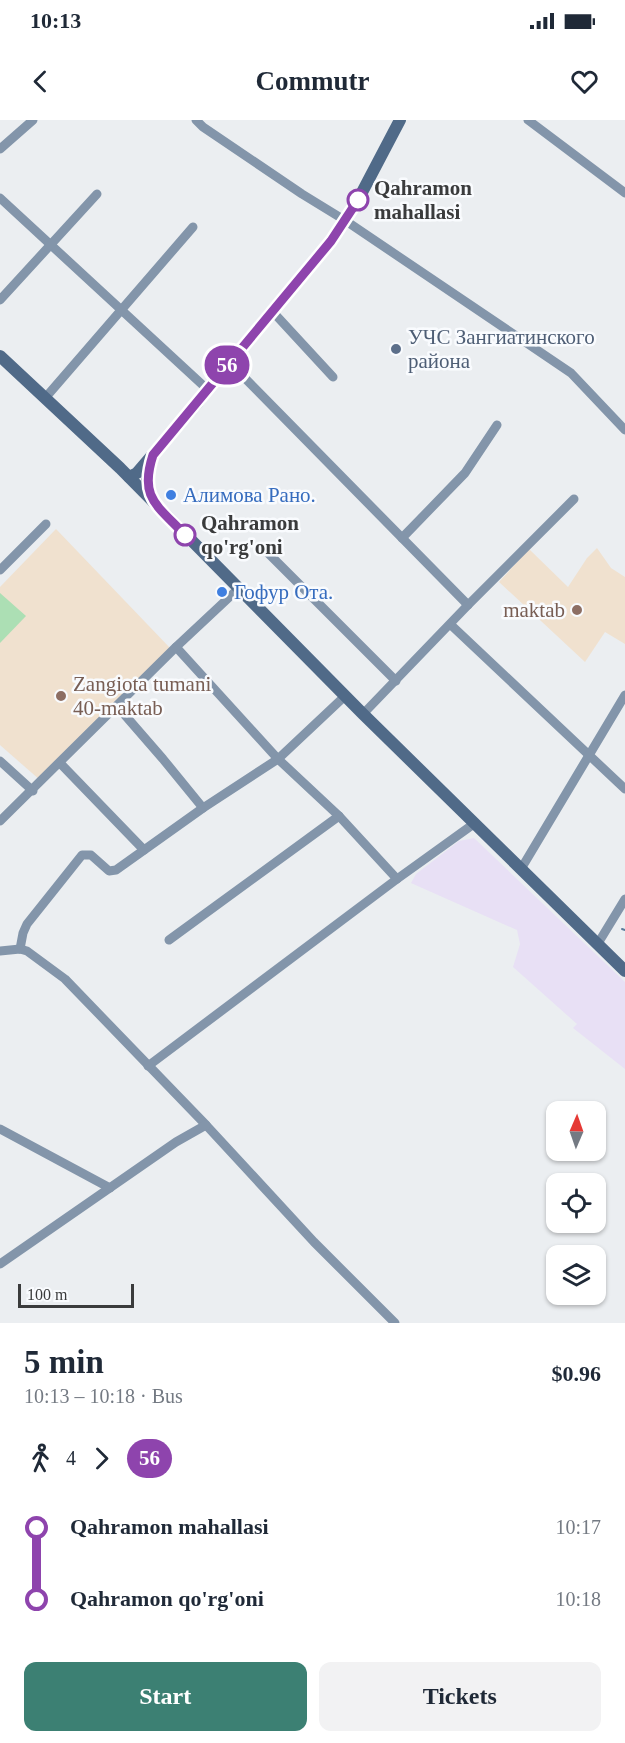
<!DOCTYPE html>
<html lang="en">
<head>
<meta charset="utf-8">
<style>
  body { margin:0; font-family:"Times New Roman",serif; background:#f2f2f3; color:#1f2937; height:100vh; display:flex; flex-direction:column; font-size:22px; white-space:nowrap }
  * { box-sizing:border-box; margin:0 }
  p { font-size:20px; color:#747a83 }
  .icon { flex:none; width:33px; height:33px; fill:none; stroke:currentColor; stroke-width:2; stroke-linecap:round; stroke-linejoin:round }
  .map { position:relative; height:1203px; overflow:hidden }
  .side { display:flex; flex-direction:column; background:#fff; flex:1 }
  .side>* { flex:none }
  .badge { padding:0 12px; border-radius:20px; font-size:21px; line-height:39px }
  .needle { width:39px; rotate:2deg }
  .controls { position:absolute; left:546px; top:981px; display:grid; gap:12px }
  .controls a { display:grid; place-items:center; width:60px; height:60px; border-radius:12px; background:#fff; box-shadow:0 2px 4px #0004; font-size:30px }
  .scale { position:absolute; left:18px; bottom:15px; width:116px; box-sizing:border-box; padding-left:6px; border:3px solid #3a3b3c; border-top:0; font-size:16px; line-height:21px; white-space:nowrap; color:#3a3b3c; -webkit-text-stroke:4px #f9fbfe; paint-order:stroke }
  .map>.badge { position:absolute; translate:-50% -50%; box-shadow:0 0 0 3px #fff }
  .legs { display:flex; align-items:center; gap:9px; height:66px; padding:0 24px; font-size:20px }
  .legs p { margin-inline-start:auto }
  .head { display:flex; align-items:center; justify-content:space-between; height:102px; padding:0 24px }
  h1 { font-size:33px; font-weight:700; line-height:45px }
  .cta { display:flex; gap:12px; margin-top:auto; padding:12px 24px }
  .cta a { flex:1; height:69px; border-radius:12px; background:#3c8073; color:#fff; font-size:24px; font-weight:700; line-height:69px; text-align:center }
  .cta a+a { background:#f2f2f3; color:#1f2937 }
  ul { padding:0 24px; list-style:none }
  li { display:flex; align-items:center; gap:21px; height:72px; font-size:22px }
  li i { display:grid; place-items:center; width:9px; height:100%; margin:0 8px; background:currentColor }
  li i::after { content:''; width:15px; height:15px; margin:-8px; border:4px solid; border-radius:50%; background:#fff }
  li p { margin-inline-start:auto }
  li:first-child i { background:linear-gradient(#0000 50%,currentColor 0) }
  li:last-child i { background:linear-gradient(currentColor 50%,#0000 0) }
  .status { display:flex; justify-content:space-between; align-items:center; height:42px; padding:0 30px; background:#fff; direction:ltr }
  .status svg { height:16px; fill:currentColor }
  header { display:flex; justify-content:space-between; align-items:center; height:78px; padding:0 24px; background:#fff; font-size:27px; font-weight:700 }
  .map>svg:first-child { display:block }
  .industrial { fill:#e8e0f5 }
  .education { fill:#f0e1cf }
  .garden { fill:#acdfb4 }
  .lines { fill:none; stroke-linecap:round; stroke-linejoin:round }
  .stream { stroke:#5a7b9a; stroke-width:2 }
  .street { stroke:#8395aa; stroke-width:9 }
  .secondary { stroke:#506a88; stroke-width:12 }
  .line-1-casing { stroke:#fff; stroke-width:14 }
  .line-1 { stroke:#8e44ad; stroke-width:9 }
  .stop-1-dot { fill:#fff; stroke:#8e44ad; stroke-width:3 }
  .service-dot { fill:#5c6f8a; stroke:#f9fbfe; stroke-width:2 }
  .shop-dot { fill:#3f7fe0; stroke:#f9fbfe; stroke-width:2 }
  .education-dot { fill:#8d6e63; stroke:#f9fbfe; stroke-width:2 }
  .labels { text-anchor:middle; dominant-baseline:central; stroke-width:5; stroke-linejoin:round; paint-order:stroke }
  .stop-label { font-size:21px; font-weight:bold; fill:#3a3b3c; stroke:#f9fbfe; text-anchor:start }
  .service-label { font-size:21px; fill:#4e5e75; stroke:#f9fbfe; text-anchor:start }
  .shop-label { font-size:21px; fill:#366cbe; stroke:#f9fbfe; text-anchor:start }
  .education-label { font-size:21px; fill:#785e54; stroke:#f9fbfe; text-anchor:end }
</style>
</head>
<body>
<div class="status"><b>10:13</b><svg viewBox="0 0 49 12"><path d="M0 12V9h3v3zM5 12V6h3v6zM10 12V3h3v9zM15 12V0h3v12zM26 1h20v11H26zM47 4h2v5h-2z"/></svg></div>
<header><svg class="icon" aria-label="back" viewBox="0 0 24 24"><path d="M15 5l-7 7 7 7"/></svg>Commutr<svg class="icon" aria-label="heart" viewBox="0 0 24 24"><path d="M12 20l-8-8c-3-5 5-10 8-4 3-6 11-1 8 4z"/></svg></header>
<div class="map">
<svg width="625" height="1203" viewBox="0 0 625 1203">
  <rect width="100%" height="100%" fill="#ebeef1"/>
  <path class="industrial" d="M474 718 625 862V949L573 908 577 904 513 847 520 824 517 810 411 763 416 754 459 721Z"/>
  <g class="education">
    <path d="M56 409 170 528 40 660 0 625V467Z"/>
    <path d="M597 428 611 448 625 457V524L605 512 585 542 499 462 529 429 568 467 587 438Z"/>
  </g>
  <path class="garden" d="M0 473 26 496 0 523Z"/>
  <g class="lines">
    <path class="stream" d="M622 809 625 810"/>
    <g class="street">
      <path d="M196 0 203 7 302 74 346 101 571 253 625 310"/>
      <path d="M528 0 625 73"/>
      <path d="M0 29 33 0"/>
      <path d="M0 78 207 269"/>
      <path d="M0 180 97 74"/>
      <path d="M273 192 333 257"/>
      <path d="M229 242 468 485"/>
      <path d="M46 277 193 107"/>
      <path d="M402 418 465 353 497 305"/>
      <path d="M266 431 396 561"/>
      <path d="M0 450 46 404"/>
      <path d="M451 505 625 669"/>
      <path d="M176 527 278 639 339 696 397 759"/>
      <path d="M117 586 163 639 203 688"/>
      <path d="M363 594 468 485 574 379"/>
      <path d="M0 641 33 671"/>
      <path d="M60 643 144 730"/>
      <path d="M0 701 176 527 238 469"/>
      <path d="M521 749 625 575"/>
      <path d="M169 820 339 696"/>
      <path d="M597 825 625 779"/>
      <path d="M20 829 23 813 27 804 82 735H91L109 751 116 750 203 688 278 639 345 576"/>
      <path d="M0 831 20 829 27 831 65 859 206 1005 314 1122 395 1203"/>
      <path d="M148 946 397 759 475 703"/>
      <path d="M0 1009 110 1068"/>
      <path d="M0 1144 176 1022 206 1005"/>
    </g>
    <g class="secondary">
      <path d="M0 236 120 348 363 594 625 851"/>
      <path d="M129 357 137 353 198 282 207 269 331 121 358 80 400 0"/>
      <path d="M151 378 147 360 152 339"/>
    </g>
  </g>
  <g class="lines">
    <defs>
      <path id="line-1" d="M185 415C157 385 139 378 153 335L331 121 358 80"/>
    </defs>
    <use href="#line-1" class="line-1-casing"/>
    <use href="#line-1" class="line-1"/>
  </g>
  <g class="stop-1-dot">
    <circle cx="358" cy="80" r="10"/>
    <circle cx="185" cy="415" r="10"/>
  </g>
  <circle class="service-dot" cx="396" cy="229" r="6"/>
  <g class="shop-dot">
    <circle cx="171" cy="375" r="6"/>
    <circle cx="222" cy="472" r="6"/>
  </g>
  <g class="education-dot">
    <circle cx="577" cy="490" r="6"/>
    <circle cx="61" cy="576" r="6"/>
  </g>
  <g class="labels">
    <g class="stop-label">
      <text x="374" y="68">Qahramon<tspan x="374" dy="24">mahallasi</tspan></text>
      <text x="201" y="403">Qahramon<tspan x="201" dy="24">qo'rg'oni</tspan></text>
    </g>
    <g class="service-label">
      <text x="408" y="217">УЧС Зангиатинского<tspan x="408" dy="24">района</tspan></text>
    </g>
    <g class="shop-label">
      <text x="183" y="375">Алимова Рано.</text>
      <text x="234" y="472">Гофур Ота.</text>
    </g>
    <g class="education-label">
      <text x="565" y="490">maktab</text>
      <text x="73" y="564" text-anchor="start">Zangiota tumani<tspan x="73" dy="24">40-maktab</tspan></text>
    </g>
  </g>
</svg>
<div class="controls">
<a><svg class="needle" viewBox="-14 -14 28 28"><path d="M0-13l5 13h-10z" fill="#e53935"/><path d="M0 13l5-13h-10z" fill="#747a83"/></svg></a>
<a><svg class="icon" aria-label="locate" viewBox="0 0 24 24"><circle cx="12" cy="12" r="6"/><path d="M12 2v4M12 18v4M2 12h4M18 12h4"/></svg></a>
<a><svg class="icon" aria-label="layers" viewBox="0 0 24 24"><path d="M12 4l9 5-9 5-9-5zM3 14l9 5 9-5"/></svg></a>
</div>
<div class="scale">100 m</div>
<b class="badge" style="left:227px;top:245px;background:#8e44ad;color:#fff">56</b>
</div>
<section class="side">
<div class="head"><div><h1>5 min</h1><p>10:13 – 10:18 · Bus</p></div><b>$0.96</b></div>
<div class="legs"><svg class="icon" aria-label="walk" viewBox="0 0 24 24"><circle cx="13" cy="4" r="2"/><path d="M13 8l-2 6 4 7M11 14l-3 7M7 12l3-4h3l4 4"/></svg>4<svg class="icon" aria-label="forward" viewBox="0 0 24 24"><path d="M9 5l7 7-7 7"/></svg><b class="badge" style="background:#8e44ad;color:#fff">56</b></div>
<ul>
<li><i style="color:#8e44ad"></i><b>Qahramon mahallasi</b><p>10:17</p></li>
<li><i style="color:#8e44ad"></i><b>Qahramon qo'rg'oni</b><p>10:18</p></li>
</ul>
<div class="cta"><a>Start</a><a>Tickets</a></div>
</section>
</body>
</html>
